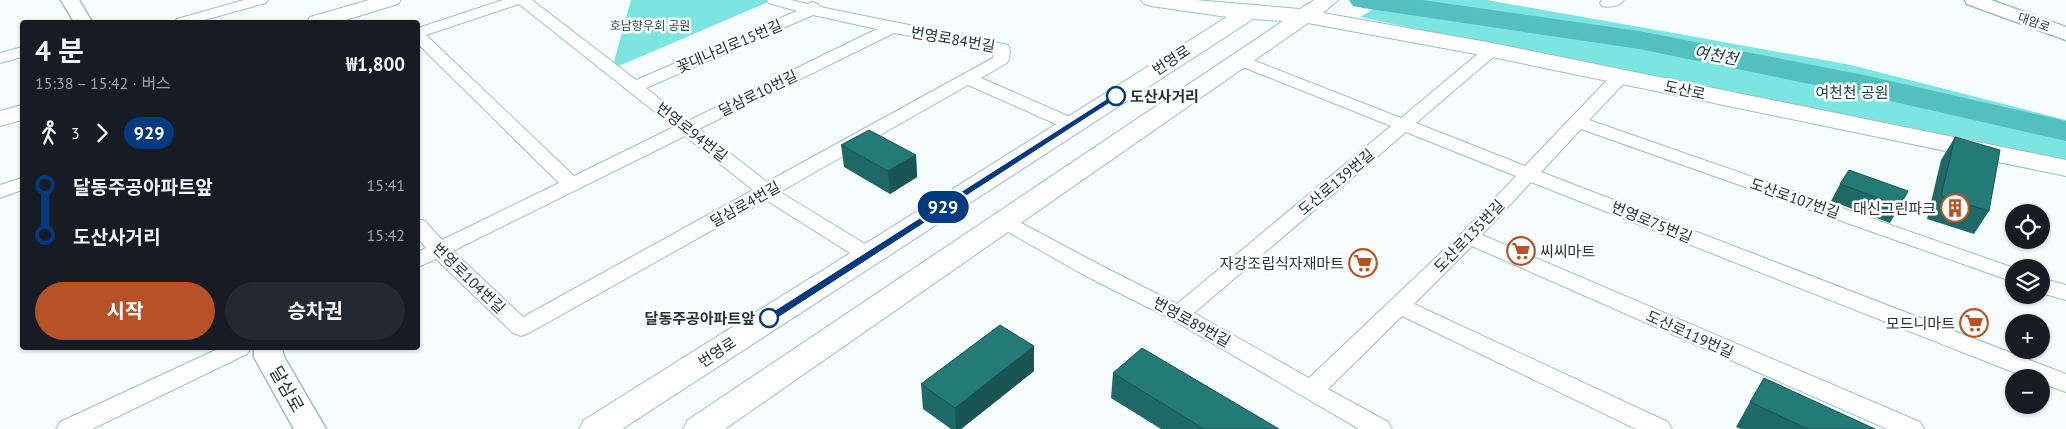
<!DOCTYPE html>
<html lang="ko">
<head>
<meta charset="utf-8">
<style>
  body { margin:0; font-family:"PT Sans","Noto Sans KR",sans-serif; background:#242831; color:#f1f3f6; height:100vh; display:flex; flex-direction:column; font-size:19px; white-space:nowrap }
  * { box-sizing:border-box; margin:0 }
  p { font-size:16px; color:#9ea1a6 }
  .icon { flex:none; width:28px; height:28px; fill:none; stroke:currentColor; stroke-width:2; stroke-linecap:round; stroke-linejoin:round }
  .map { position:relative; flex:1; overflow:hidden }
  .panel { position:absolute; left:20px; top:20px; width:400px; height:330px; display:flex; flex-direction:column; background:#171b24; border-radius:5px; box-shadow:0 1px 4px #0004 }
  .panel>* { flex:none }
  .badge { padding:0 10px; border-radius:16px; font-size:18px; line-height:32px }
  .tools { position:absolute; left:2005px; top:204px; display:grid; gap:10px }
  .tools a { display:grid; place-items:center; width:45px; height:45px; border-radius:50%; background:#171b24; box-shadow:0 1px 4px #0004; font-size:25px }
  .map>.badge { position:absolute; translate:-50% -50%; box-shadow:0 0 0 2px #fff }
  .legs { display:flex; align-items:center; gap:8px; height:55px; padding:0 15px; font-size:16px }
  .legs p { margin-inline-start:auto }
  .overview { display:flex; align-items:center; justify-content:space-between; height:85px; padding:0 15px }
  h1 { font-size:28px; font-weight:700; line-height:38px }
  .action { display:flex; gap:10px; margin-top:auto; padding:10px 15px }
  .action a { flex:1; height:58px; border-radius:30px; background:#b85226; color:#fff; font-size:20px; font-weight:700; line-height:58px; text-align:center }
  .action a+a { background:#242831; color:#f1f3f6 }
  ul { padding:0 15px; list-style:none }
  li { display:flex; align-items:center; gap:18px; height:50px; font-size:19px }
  li i { display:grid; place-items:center; width:8px; height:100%; margin:0 6px; background:currentColor }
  li i::after { content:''; width:12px; height:12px; margin:-6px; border:4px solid; border-radius:50%; background:#171b24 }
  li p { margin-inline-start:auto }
  li:first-child i { background:linear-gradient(#0000 50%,currentColor 0) }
  li:last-child i { background:linear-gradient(currentColor 50%,#0000 0) }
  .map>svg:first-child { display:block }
  .green { fill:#7be5e1 }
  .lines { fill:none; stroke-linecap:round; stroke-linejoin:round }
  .river { fill:#53c0bd; fill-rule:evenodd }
  .minor-casing { stroke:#9ac1be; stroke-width:2 }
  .tertiary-casing { stroke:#9ac1be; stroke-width:3 }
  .secondary-casing { stroke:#9ac1be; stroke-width:2 }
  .minor { fill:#fff; fill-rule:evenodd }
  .tertiary { fill:#fff; fill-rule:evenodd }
  .secondary { fill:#fff; fill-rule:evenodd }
  .wall { fill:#1e6966 }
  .shaded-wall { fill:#185553 }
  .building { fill:#237a77; stroke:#185553 }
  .line-1 { fill:#003b80; stroke:#fff }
  .stop-1-dot { fill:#fff; stroke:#003b80; stroke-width:2.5 }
  .labels { text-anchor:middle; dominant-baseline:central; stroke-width:5; stroke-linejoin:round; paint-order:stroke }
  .far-street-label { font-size:12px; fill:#243433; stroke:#fff }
  .far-park-label { font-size:12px; fill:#174847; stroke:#fff }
  .street-label { font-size:15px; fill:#243433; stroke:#fff }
  .park-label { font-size:15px; fill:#174847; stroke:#fff }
  .stop-label { font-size:15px; font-weight:bold; fill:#243433; stroke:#fff; text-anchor:start }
  .poi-label { font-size:15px; fill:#243433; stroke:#fff; text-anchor:end }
  .water-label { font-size:16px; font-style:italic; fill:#0c403e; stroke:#fff }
  .near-street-label { font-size:18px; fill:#243433; stroke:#fff }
</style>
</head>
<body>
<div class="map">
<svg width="2066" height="429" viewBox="0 0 2066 429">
  <rect width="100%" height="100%" fill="#f6fefd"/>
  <g class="green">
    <path d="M631 0H773L612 69Z"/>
    <path d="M1389 0H1487L1685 35 1851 65 2066 120V165L1360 17Z"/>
  </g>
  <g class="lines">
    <path class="river" d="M1349 0H1422L1639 31 1864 75 2066 121V141L1864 95 1639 49 1363 8 1353 6Z"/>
    <defs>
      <g id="minor">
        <path d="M244 0H268L266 3 197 22H174L177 19Z"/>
        <path d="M503 0H532L636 80 797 11 769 3 767 0H791L807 4 813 2 818 4 820 7 1008 45C1011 50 1010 58 1007 63L981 78 1077 120 1080 124 1077 128 1071 129 1065 128 968 85 780 192 875 250 878 255 875 260 868 262 861 260 766 200 529 333 521 336 513 333 436 259 418 267V252L426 248 418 238V219L425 221 442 240 559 183 418 44V28ZM519 4 674 127 574 176 426 35ZM813 15 877 29 688 121 646 88ZM894 33 994 51 993 58 767 182 699 129ZM685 136 753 190 523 317 453 251Z"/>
        <path d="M1602 0H1624C1620 6 1609 8 1602 6L1600 3Z"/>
        <path d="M1492 45 1498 47 1500 50 1498 53 1416 123 1525 166 1614 73H1626L1628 77 1626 81 1589 120 2014 268V282L1581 129 1541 172 2066 374V392L2041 383V378H2028L1531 182 1482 235 1920 422 1924 429H1887L1472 246 1414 304 1668 422 1672 429H1636L1402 316 1328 389 1388 422 1392 429H1359L1171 319 1082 274 996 225 993 221 996 217 1003 215 1010 217 1098 264 1177 304 1391 126 1233 63 1231 60 1233 57H1245L1401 118 1486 47ZM1406 132 1516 176 1462 233 1309 378 1194 313Z"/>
        <path d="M22 47V57L0 63V53Z"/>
        <path d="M22 178V190L0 198V185Z"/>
        <path d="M2041 278 2066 285V300L2041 293Z"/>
        <path d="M220 348H251L247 354 92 429H56L60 422Z"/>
      </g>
      <g id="tertiary">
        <path d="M61 0H79L92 22H74Z"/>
        <path d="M1965 0H1991L2066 27V40L1967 4Z"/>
        <path d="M254 348H282L284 357 326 429H294L254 357Z"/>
      </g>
      <g id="secondary">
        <path d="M369 0H401L398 4 339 22H307L310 17Z"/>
        <path d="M1141 0H1195L1300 9 1314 0H1338L1323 13 1492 43 2066 160V176L1492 57 1308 23 725 429H683L688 420 1283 21 1253 19 622 429H579L584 420 1227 17 1151 6 1144 4Z"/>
        <path d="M22 105V120L0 126V111Z"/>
      </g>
    </defs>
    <use href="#minor" class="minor-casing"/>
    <use href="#tertiary" class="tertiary-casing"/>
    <use href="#secondary" class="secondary-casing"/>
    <use href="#minor" class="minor"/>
    <use href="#tertiary" class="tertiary"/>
    <use href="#secondary" class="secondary"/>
  </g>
  <g class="wall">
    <path d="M1955 137 1989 211 1974 234 1927 219 1941 160Z"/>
    <path d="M841 145 916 155 917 177 890 194 844 167Z"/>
    <path d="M1840 184 1908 191 1890 223 1831 201Z"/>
    <path d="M1034 346V371L961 429H951L923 409 921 384Z"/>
    <path d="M1113 373 1279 429H1161L1111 398Z"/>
    <path d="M1750 402 1875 429H1741L1736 427Z"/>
  </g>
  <g class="shaded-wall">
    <path d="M916 155 917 177 890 194 888 171Z"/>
    <path d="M1034 346V371L961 429H956L955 408Z"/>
  </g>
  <g class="building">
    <path d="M869 130 916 155 888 171 841 145Z"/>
    <path d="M1955 137 2000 150 1989 211 1941 196Z"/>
    <path d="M1849 170 1908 191 1900 206 1840 184Z"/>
    <path d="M1000 325 1034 346 955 408 921 384Z"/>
    <path d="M1142 348 1279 429H1204L1113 373Z"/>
    <path d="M1764 378 1875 429H1808L1750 402Z"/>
  </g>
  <path class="line-1" d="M1116 93 1119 94V97L773 321H766L764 318 766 316Z"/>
  <defs>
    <symbol id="building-ring" viewBox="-11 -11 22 22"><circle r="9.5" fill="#fff" stroke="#b85226" stroke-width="1.5"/><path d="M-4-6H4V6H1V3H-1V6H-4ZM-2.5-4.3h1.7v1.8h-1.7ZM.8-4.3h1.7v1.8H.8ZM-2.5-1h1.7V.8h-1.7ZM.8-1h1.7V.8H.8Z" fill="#b85226"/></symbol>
    <symbol id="supermarket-ring" viewBox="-11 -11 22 22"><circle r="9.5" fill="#fff" stroke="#b85226" stroke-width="1.5"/><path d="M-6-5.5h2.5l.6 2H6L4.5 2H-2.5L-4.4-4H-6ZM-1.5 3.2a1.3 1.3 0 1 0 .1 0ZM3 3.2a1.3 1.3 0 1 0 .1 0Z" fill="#b85226"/></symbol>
  </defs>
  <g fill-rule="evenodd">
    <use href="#building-ring" x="1939" y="192" width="32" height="32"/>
    <use href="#supermarket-ring" x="1505" y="235" width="32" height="32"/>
    <use href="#supermarket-ring" x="1347" y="247" width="32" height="32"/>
    <use href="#supermarket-ring" x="1958" y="307" width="32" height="32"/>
  </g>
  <g class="stop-1-dot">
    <circle cx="1116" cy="96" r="9"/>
    <circle cx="769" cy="318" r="9"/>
  </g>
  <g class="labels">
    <g class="far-street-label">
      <text transform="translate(2034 22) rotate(20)">대암로</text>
    </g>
    <g class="far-park-label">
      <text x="650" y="25">호남향우회 공원</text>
    </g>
    <g class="street-label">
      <text transform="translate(953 39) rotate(10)">번영로84번길</text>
      <text transform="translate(729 46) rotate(-23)">꽃대나리로15번길</text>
      <text transform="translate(1171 60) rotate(-33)">번영로</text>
      <text transform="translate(1685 90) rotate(12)">도산로</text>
      <text transform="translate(758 93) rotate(-26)">달삼로10번길</text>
      <text transform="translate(692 132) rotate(38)">번영로94번길</text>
      <text transform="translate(1336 182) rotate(-40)">도산로139번길</text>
      <text transform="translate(1795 198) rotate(19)">도산로107번길</text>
      <text transform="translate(745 204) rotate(-29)">달삼로4번길</text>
      <text transform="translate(1652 222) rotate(22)">번영로75번길</text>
      <text transform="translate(1469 236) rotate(-46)">도산로135번길</text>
      <text transform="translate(469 278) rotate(44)">번영로104번길</text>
      <text transform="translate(1192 322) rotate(29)">번영로89번길</text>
      <text transform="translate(1690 334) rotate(24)">도산로119번길</text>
      <text transform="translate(717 352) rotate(-33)">번영로</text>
    </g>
    <g class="park-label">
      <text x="1852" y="92">여천천 공원</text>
    </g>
    <g class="stop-label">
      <text x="1130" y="96">도산사거리</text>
      <text x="755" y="318" text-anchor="end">달동주공아파트앞</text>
    </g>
    <g class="poi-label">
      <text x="1936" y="208">대신그린파크</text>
      <text x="1540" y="251" text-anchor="start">씨씨마트</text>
      <text x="1344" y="263">자강조립식자재마트</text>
      <text x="1955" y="323">모드니마트</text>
    </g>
    <g class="water-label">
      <text transform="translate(1716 55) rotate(11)">여천천</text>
    </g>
    <g class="near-street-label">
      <text transform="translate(287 389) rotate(60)">달삼로</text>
    </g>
  </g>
</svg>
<div class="tools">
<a><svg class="icon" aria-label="locate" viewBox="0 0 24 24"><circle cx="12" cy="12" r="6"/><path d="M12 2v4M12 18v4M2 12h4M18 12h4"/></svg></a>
<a><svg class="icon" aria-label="layers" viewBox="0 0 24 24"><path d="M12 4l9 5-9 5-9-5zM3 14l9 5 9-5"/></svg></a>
<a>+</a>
<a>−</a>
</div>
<b class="badge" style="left:943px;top:207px;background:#003b80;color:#fff">929</b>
<section class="panel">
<div class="overview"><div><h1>4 분</h1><p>15:38 – 15:42 · 버스</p></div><b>₩1,800</b></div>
<div class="legs"><svg class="icon" aria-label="walk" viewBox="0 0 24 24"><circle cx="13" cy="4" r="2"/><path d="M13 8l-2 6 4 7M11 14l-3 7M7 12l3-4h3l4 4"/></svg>3<svg class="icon" aria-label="forward" viewBox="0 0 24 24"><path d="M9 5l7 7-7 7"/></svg><b class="badge" style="background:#003b80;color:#fff">929</b></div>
<ul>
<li><i style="color:#003b80"></i><b>달동주공아파트앞</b><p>15:41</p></li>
<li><i style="color:#003b80"></i><b>도산사거리</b><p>15:42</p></li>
</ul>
<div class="action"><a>시작</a><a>승차권</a></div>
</section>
</div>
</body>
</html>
